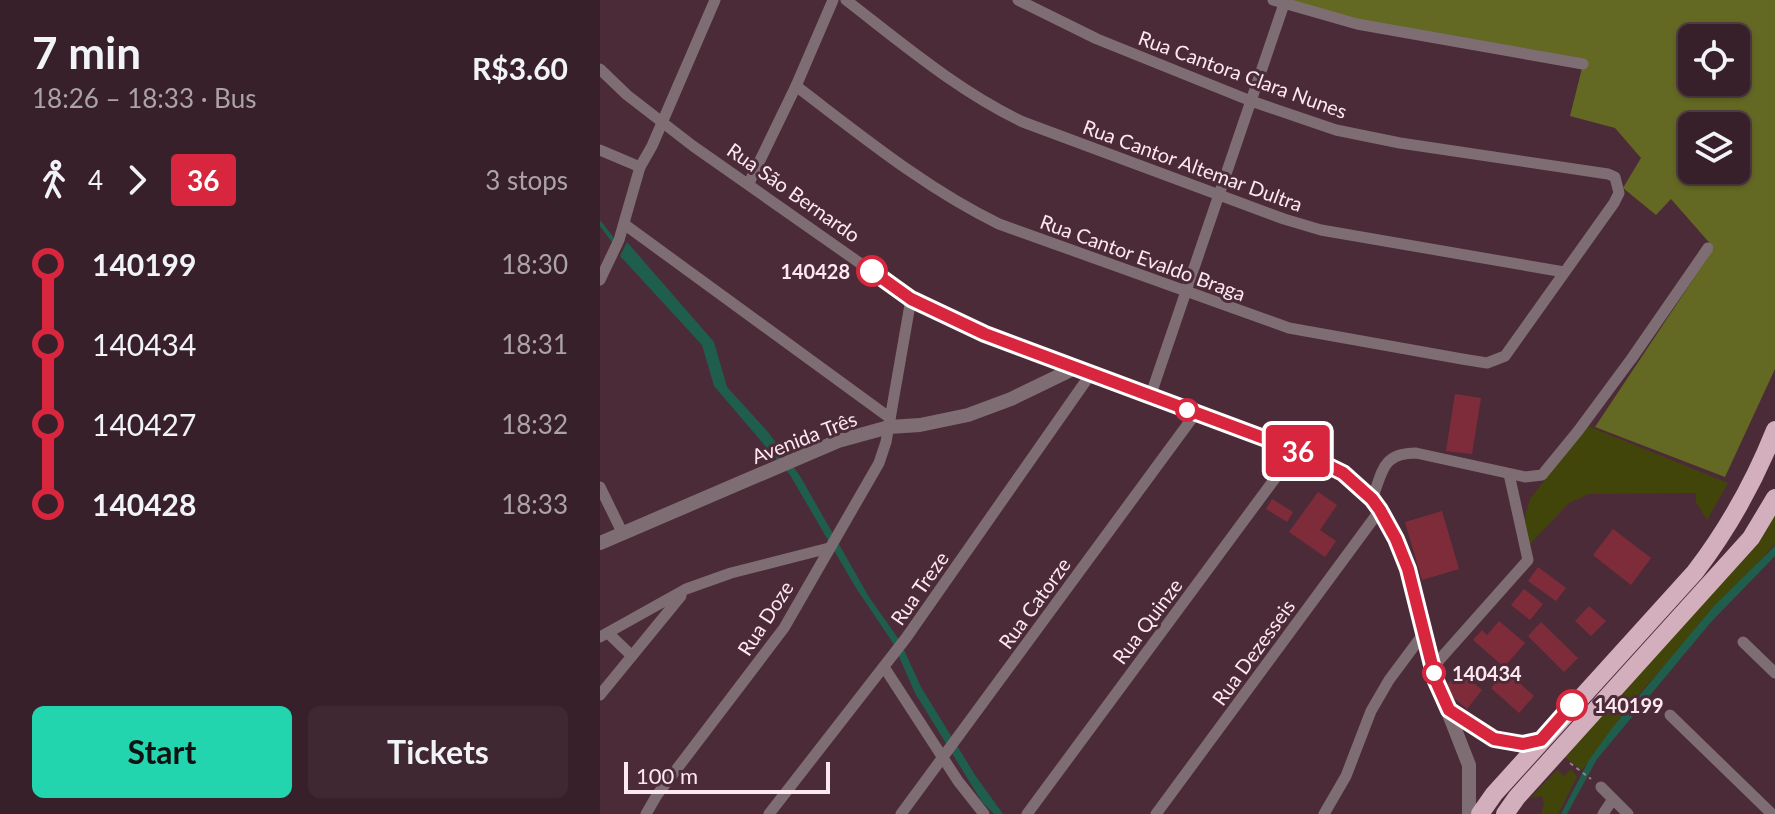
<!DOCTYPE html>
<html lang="en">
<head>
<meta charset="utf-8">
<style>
  body { margin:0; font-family:Lato,sans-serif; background:#3f2832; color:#f1f3f6; height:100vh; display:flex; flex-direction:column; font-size:30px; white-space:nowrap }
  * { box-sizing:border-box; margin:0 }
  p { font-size:26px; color:#aba3a8 }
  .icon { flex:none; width:44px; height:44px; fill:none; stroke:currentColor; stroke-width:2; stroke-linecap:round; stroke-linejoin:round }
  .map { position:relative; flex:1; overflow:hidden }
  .sheet { display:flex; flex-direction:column; background:#38202a; width:600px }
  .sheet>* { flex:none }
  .badge { padding:0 16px; border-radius:6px; font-size:28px; line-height:52px }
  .fabs { position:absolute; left:1078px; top:24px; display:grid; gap:16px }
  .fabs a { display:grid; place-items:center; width:72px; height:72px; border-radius:12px; background:#38202a; box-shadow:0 2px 6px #0004,0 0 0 2px #523e47; font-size:40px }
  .scale { position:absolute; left:24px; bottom:20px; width:206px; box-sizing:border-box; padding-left:8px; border:4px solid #fee8f0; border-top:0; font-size:22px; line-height:28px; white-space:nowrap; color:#fee8f0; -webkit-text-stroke:6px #4b2b38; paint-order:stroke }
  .map>.badge { position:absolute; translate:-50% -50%; box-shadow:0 0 0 4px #fff }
  .legs { display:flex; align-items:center; gap:12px; height:88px; padding:0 32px; font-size:26px }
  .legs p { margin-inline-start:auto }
  .head { display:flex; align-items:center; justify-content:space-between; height:136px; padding:0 32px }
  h1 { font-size:44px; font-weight:700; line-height:60px }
  .button { display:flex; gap:16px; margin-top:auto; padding:16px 32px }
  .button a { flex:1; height:92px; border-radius:12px; background:#22d5af; color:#111; font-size:32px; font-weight:700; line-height:92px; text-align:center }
  .button a+a { background:#3f2832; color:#f1f3f6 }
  ul { padding:0 32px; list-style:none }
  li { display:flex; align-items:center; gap:28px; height:80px; font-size:30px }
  li i { display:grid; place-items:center; width:12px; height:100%; margin:0 10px; background:currentColor }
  li i::after { content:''; width:20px; height:20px; margin:-10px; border:6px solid; border-radius:50%; background:#38202a }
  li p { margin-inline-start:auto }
  li:first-child i { background:linear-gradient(#0000 50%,currentColor 0) }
  li:last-child i { background:linear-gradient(currentColor 50%,#0000 0) }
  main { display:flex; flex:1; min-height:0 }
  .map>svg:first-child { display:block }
  .green { fill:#42450a }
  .forest { fill:#636823; fill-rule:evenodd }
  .water { fill:#1f5d4d }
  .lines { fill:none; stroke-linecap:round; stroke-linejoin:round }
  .stream { stroke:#1f5d4d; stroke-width:4 }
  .building { fill:#7f2c3a }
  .path { stroke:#987c87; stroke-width:2; stroke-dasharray:4 4; stroke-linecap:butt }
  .minor { stroke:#7e6e74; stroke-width:11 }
  .tertiary { stroke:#7e6e74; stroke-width:14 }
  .trunk { stroke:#d3aebc; stroke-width:18 }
  .line-1-casing { stroke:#fff; stroke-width:18 }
  .line-1 { stroke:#d7263d; stroke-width:12 }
  .stop-1-dot { fill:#fff; stroke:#d7263d; stroke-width:4 }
  .labels { text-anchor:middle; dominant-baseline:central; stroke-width:6; stroke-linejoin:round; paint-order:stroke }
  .street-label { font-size:20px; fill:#fee8f0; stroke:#4b2b38 }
  .stop-label { font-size:20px; font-weight:bold; fill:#fee8f0; stroke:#4b2b38; text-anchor:start }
</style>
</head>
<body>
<main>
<section class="sheet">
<div class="head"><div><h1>7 min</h1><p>18:26 – 18:33 · Bus</p></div><b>R$3.60</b></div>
<div class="legs"><svg class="icon" aria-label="walk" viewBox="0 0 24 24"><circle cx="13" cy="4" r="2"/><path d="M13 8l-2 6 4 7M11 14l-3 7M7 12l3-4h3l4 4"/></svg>4<svg class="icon" aria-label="forward" viewBox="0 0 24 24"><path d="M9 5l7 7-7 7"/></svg><b class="badge" style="background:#d7263d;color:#fff">36</b><p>3 stops</p></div>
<ul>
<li><i style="color:#d7263d"></i><b>140199</b><p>18:30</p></li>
<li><i style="color:#d7263d"></i><span>140434</span><p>18:31</p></li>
<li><i style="color:#d7263d"></i><span>140427</span><p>18:32</p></li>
<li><i style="color:#d7263d"></i><b>140428</b><p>18:33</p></li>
</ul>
<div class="button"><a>Start</a><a>Tickets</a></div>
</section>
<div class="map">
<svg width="1175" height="814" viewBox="0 0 1175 814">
  <rect width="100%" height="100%" fill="#4b2b38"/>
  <g class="green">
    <path d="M988 426 1128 483 1107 520 1096 502V493L989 494 969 503 929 545 924 519 930 499Z"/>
    <path d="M1175 503V544L1037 696 982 770 962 755Z"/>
    <path d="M971 769 977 777 958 814H941L944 805 942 796 930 798 957 770 964 776Z"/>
  </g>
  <path class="forest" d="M668 0H1175V369L1125 477 995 427 1114 248 1071 199 1056 215 1023 188 1041 158 1015 128 970 116 982 68ZM1092 38H1136V82H1092ZM1092 126H1136V170H1092Z"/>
  <g class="water">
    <path d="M27 242 114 342 127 387 168 432 200 476 269 597 300 641 321 687 375 775 403 814H394L382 802 315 693 293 643 256 588 190 475 114 386 102 345 20 256Z"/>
    <path d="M1175 546V556L1111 622 997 759 967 814H961L989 760 1013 727 1114 606Z"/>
  </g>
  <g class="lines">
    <path class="stream" d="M0 223 13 240"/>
  </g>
  <g class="building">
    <path d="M855 394 881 398 872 454 846 451Z"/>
    <path d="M718 492 737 505 720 530 736 541 725 557 689 532Z"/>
    <path d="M672 499 693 512 687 522 666 509Z"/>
    <path d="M842 511 859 569 822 580 805 522Z"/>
    <path d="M1013 529 1051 558 1031 585 993 555Z"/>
    <path d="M938 567 966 588 956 601 928 581Z"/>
    <path d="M924 589 943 604 930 620 911 605Z"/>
    <path d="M989 606 1006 621 991 636 975 621Z"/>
    <path d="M899 621 925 643 904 667 873 640 882 630 887 635Z"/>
    <path d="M941 622 978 658 964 672 928 636Z"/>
    <path d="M860 671 882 690 867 709 843 689Z"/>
    <path d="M906 671 934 696 919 713 891 688Z"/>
  </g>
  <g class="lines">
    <path class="path" d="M970 763 991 779"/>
    <g class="minor">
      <path d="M246 0C303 44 358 91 423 122L684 219 721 230 964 272"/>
      <path d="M673 0 757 24 983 64"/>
      <path d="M0 69 27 95 93 146 311 299 385 334 473 369"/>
      <path d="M196 86C262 136 325 188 399 224L689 328 862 359 887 363 905 356 1014 203 1019 193 1015 177 1008 174 800 143 736 130 651 101 497 39 418 0"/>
      <path d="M0 150 40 167"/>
      <path d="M149 183 196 86 233 0"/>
      <path d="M24 224 290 418"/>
      <path d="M0 280 19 240 40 167 52 146 115 0"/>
      <path d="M550 397 684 4"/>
      <path d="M0 487 23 534"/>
      <path d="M772 499C783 471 782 453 816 453L925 477 942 475 978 431 1032 358 1108 248"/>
      <path d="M8 633 32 656"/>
      <path d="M0 637 86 589 131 573 229 548"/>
      <path d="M1143 642 1175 673"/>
      <path d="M284 667 358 781 384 814"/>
      <path d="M833 667 928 560 909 474"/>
      <path d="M0 695 81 596"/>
      <path d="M1070 715 1172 814"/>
      <path d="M1001 787 1028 814"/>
      <path d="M46 814 57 795 184 628 279 463 286 442 311 299"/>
      <path d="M169 814 306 638 490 375"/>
      <path d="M301 814 596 413"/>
      <path d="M427 814 696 450"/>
      <path d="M556 814 780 510"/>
      <path d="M724 814 746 776 771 711 789 680 824 633"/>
      <path d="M1003 814 1013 799"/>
    </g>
    <g class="tertiary">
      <path d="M0 543 238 441 289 427 320 425 368 415 411 399 473 369 696 450 743 473 772 499 803 555 836 681 869 765V814"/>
      <path d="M849 710C884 733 897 749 941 740"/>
    </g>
    <g class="trunk">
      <path d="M880 814 894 794 1095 572C1128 529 1155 480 1175 430"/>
      <path d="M905 814 917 797 1151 538 1175 498"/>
    </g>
  </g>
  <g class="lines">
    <defs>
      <path id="line-1" d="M272 271 311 299 385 334 696 450 743 473 772 499 780 510 796 539 808 569 836 681 849 710 894 739 923 744 941 740 972 705"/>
    </defs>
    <use href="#line-1" class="line-1-casing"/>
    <use href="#line-1" class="line-1"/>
  </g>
  <g class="stop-1-dot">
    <circle cx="272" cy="271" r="14"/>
    <circle cx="587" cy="410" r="10"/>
    <circle cx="834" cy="673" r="10"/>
    <circle cx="972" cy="705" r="14"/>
  </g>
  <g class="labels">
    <g class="street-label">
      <text transform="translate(643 74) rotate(20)">Rua Cantora Clara Nunes</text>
      <text transform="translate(593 165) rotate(20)">Rua Cantor Altemar Dultra</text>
      <text transform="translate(194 192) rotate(35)">Rua São Bernardo</text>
      <text transform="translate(543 257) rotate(20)">Rua Cantor Evaldo Braga</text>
      <text transform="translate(204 437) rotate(-21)">Avenida Três</text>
      <text transform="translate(319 588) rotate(-55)">Rua Treze</text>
      <text transform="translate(434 603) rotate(-54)">Rua Catorze</text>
      <text transform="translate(165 618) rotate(-57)">Rua Doze</text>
      <text transform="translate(547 621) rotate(-53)">Rua Quinze</text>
      <text transform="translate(653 652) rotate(-54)">Rua Dezesseis</text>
    </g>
    <g class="stop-label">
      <text x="250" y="271" text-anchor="end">140428</text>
      <text x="852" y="673">140434</text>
      <text x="994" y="705">140199</text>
    </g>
  </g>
</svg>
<div class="fabs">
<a><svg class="icon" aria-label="locate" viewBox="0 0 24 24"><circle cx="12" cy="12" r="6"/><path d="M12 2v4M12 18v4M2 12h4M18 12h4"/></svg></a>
<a><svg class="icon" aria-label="layers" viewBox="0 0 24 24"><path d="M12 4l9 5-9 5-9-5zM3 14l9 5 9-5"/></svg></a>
</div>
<div class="scale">100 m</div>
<b class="badge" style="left:698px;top:451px;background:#d7263d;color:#fff">36</b>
</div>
</main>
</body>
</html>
